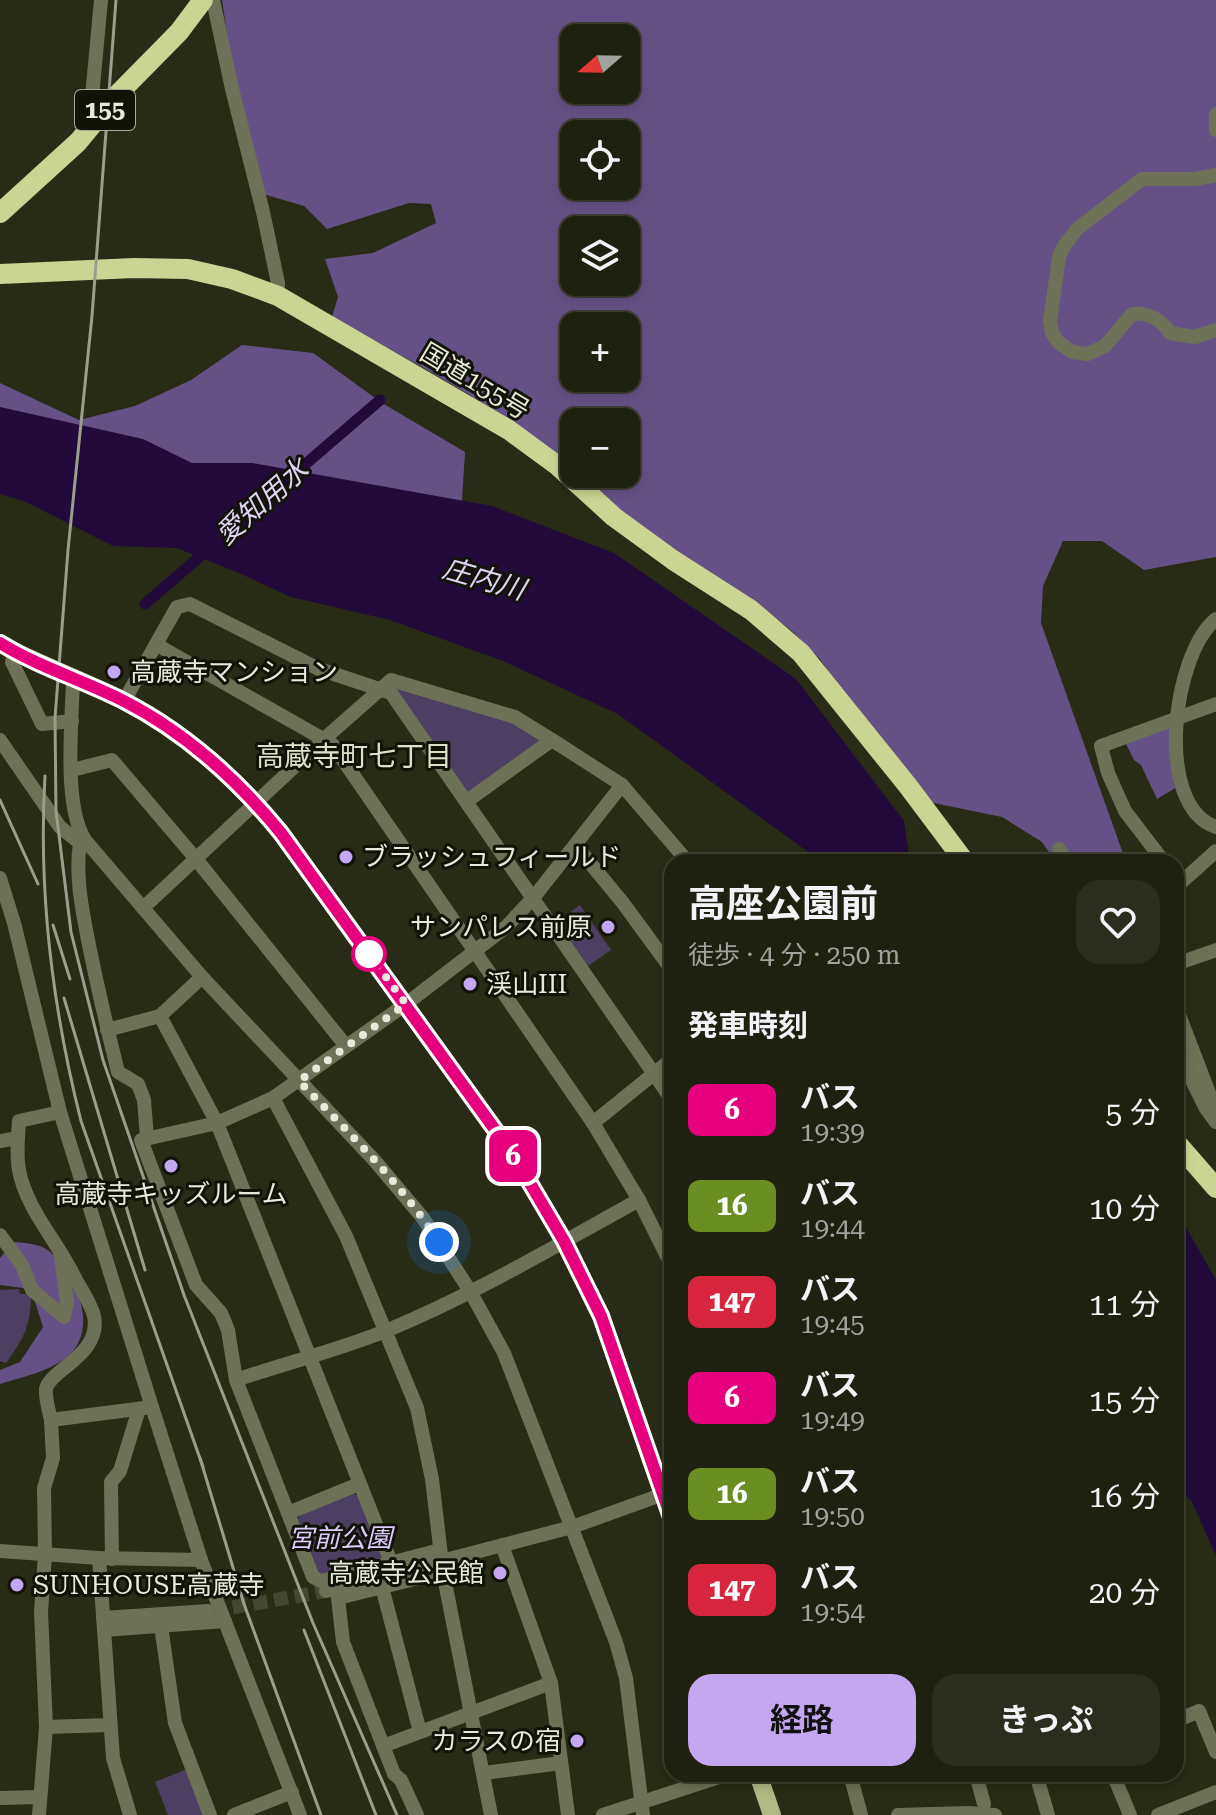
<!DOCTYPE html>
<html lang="ja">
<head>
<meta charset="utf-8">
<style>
  body { margin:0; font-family:"Roboto Serif","Noto Sans JP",serif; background:#2b2d1e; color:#f1f3f6; height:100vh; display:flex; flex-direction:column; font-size:30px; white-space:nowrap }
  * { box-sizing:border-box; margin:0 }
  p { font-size:26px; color:#a1a39f }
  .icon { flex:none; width:44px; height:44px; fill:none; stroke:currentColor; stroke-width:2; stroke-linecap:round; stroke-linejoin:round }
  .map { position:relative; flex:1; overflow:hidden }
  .sheet { position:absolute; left:664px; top:854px; width:520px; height:928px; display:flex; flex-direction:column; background:#1e2010; border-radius:24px; box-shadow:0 4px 12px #0003,0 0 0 2px #3c3e30 }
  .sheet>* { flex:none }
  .badge { padding:0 16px; border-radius:12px; font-size:28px; line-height:52px }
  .needle { width:52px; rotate:250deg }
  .controls { position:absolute; left:560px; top:24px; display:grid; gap:16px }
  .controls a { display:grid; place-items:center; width:80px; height:80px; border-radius:16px; background:#1e2010; box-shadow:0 4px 12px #0003,0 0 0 2px #3c3e30; font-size:40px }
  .you { position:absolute; width:40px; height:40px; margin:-20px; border:6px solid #fff; border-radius:50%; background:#1a73e8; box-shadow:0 0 0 12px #1a73e833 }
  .map>.badge { position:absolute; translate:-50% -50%; box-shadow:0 0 0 4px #fff }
  h2 { padding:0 24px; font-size:30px; line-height:72px }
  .round { display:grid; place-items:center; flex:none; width:84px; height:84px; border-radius:24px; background:#2b2d1e }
  .overview { display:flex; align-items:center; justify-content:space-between; height:136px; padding:0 24px }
  h1 { font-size:38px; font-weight:700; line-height:60px }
  .button { display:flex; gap:16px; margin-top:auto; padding:16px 24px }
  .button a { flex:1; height:92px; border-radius:24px; background:#c4a7f1; color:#111; font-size:32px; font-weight:700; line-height:92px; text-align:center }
  .button a+a { background:#2b2d1e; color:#f1f3f6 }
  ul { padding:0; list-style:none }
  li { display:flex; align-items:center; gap:24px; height:96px; padding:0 24px }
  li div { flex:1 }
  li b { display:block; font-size:30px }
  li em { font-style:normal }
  li .badge { min-width:88px; font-weight:700; text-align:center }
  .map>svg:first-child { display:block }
  .green { fill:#4d3f61 }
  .forest { fill:#665186; fill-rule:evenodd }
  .water { fill:#220a3a }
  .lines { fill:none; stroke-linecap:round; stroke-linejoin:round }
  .canal { stroke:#220a3a; stroke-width:11 }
  .minor-tunnel { stroke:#444833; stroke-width:14; stroke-dasharray:14 7; stroke-linecap:butt }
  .minor { stroke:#6c7157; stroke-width:14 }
  .major { stroke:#b0b982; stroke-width:18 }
  .highway { stroke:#cbd593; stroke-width:20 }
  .rail { stroke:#9b9e8d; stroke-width:3 }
  .line-casing { stroke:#fff; stroke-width:18 }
  .line { stroke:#e6007e; stroke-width:12 }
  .walk { stroke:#e6e9db; stroke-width:8; stroke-dasharray:0 14.4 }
  .poi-dot { fill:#c4a7f1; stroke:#111309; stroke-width:3 }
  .stop-dot { fill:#fff; stroke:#e6007e; stroke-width:4 }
  .labels { text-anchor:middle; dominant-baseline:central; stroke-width:6; stroke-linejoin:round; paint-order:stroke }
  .shield { fill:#111309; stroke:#a6a99c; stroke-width:2 }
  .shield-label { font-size:24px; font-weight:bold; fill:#e6e9db }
  .street-label { font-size:26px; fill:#e6e9db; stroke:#111309 }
  .poi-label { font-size:26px; fill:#e6e9db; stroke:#111309; text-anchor:start }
  .park-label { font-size:26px; font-style:italic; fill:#decbfd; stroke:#111309 }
  .water-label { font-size:28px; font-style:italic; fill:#dfd3f4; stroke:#111309 }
  .neighbourhood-label { font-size:28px; fill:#dce1c5; stroke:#111309 }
</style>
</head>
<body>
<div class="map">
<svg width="1216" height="1815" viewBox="0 0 1216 1815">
  <rect width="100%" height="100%" fill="#282b15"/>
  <g class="green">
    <path d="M398 686 512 721 541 739 540 743 471 793 465 791 395 690Z"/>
    <path d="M580 905 611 950 588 966 557 922Z"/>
    <path d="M19 1289 20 1294H31C31 1326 24 1338 6 1363L0 1361V1290Z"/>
    <path d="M353 1493 358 1496 383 1556 380 1561 323 1575 319 1573 298 1519 300 1514Z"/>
    <path d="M187 1769 205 1815H168L155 1782Z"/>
  </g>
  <g class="forest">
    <path d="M222 0H1216V557L1144 570 1102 541H1063L1043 586 1041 623 1126 862H1056L1042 842 1002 817 929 802 865 728 820 659 792 631 757 604 639 526 578 474H626V422H574V470C501 407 416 364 332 317L338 297 325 259 373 253 436 223 431 204 409 203 327 229 304 206 263 194 236 92ZM574 38H626V90H574ZM574 134H626V186H574ZM574 230H626V282H574ZM574 326H626V378H574Z"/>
    <path d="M242 345 313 353 382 403 465 452 461 516 0 452V383L79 420 135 406 191 380Z"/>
    <path d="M1178 719 1182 784 1157 799 1141 765 1134 760 1123 738Z"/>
    <path d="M13 1242C25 1243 38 1243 49 1251 76 1273 99 1328 69 1355 52 1371 22 1377 0 1384V1370L20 1362 43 1327 31 1289 0 1285V1258Z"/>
  </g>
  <g class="water">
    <path d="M0 407 143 439 192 463H252L492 506 614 553 796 679 904 821 910 862H822L618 714 503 661 390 620 291 597 239 573 177 548 113 546 26 502 0 494Z"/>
    <path d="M1176 1210 1216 1280V1556L1192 1502 1176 1484Z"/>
  </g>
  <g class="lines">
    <g class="canal">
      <path d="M287 480 380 400"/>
      <path d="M145 604 211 547"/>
    </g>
    <path class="minor-tunnel" d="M212 1611 326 1591"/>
    <g class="minor">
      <path d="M213 0 232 89 263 212 278 283V296"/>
      <path d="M1216 114V130"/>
      <path d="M89 129 101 0"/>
      <path d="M1216 175 1195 179H1142L1077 229 1064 246 1059 257 1050 321 1052 333 1058 342 1072 352 1088 354 1105 346 1132 314C1150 312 1161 320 1170 333L1195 337 1216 330"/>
      <path d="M1216 619C1173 653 1153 806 1216 827"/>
      <path d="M157 645 332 744 593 1123 639 1200 672 1266"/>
      <path d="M15 652 12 662 42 724 72 721"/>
      <path d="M73 679C72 721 63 806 85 840L80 843C75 875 82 909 88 940 97 985 107 1028 118 1072L138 1084 144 1100 147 1138"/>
      <path d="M124 701 177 607 190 604 319 669 391 693 672 1100"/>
      <path d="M0 740 60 827 80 843"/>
      <path d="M72 770 112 760 196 859 346 1046"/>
      <path d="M467 801 552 740 622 785 688 862"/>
      <path d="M85 840 202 977 375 1161 423 1218 470 1291 504 1353 616 1642 626 1678 643 1815"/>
      <path d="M576 846 623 903 672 970"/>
      <path d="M1059 849 1067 862"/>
      <path d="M1164 862 1125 811 1108 773 1101 746 1216 704"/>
      <path d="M0 878 14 923 60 1112 152 1407 201 1560 300 1815"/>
      <path d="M1176 887 1216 851"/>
      <path d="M143 908 324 739 391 680 515 717 552 740"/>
      <path d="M1176 964 1216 950"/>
      <path d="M1176 1007 1216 1111"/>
      <path d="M160 1016 217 1123 391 1562"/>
      <path d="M107 1030 160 1016 202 977"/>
      <path d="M1176 1048 1205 1107 1216 1122"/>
      <path d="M273 1098 346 1236 417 1408 432 1479 443 1572 491 1815"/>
      <path d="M593 1123 672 1059"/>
      <path d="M0 1141 18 1138"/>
      <path d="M0 1235 22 1265 32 1290 64 1317 67 1302 61 1256"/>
      <path d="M236 1380C286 1363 339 1350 388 1330 475 1294 557 1245 639 1200"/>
      <path d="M51 1420C49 1411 45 1398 46 1389 49 1370 102 1355 94 1316 91 1304 81 1289 75 1278 58 1242 26 1209 19 1170 16 1154 18 1136 19 1121L60 1112"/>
      <path d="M288 1513 359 1484"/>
      <path d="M502 1545 551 1683 568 1815"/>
      <path d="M440 1550 321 1581 313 1577 236 1380 228 1330 221 1313 196 1285 141 1140 217 1123 273 1098 406 1004 506 927 534 897 622 785"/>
      <path d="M0 1551 99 1558 201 1560"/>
      <path d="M99 1558 113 1758 130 1815"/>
      <path d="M112 1559 111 1482 120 1471 139 1409"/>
      <path d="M382 1587 420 1732"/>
      <path d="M326 1591 572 1527 672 1491"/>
      <path d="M103 1618 208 1611"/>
      <path d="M161 1626 175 1723 210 1815"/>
      <path d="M104 1630 225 1621"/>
      <path d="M1176 1721 1199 1711 1216 1752"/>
      <path d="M46 1727 110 1725"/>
      <path d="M383 1746 551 1683"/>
      <path d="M484 1773 561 1763"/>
      <path d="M850 1774 861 1815"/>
      <path d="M976 1774 984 1804"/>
      <path d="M1036 1774 1048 1815"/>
      <path d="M1113 1774 1130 1815"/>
      <path d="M0 1798 40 1797"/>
      <path d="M39 1815 46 1727 41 1612 45 1554 44 1488 53 1458 51 1420 152 1407"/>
      <path d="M234 1815 292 1792"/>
      <path d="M417 1815 401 1780 394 1774 343 1642 338 1598 443 1572"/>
      <path d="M603 1815 728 1774"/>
      <path d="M898 1815 968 1813 995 1815"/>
      <path d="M1158 1815 1216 1792"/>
    </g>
    <g class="major">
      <path d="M0 643 15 652C50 668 87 683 122 700 184 732 237 779 281 833L514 1156 564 1241 601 1316 672 1520"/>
      <path d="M758 1774 772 1815"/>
    </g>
    <g class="highway">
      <path d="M0 213 78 142 116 96 179 32 203 0"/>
      <path d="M0 274 134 268 188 269 232 279 278 296 509 430 558 466 614 517 673 560 751 610 801 653 908 786 965 862"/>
      <path d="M1176 1142 1216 1188"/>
    </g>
    <g class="rail">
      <path d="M116 0 92 316 68 550 55 718 56 811 71 932 103 1060 184 1295 313 1623 397 1815"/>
      <path d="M45 776C38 894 52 1006 81 1121L203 1467"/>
      <path d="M0 800 38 884"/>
      <path d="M53 925 70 979"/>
      <path d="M64 998 145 1270"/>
      <path d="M200 1458 244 1604 321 1815"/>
      <path d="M304 1630 376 1815"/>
    </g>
  </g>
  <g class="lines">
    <defs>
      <path id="line" d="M0 643C39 667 82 680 122 700 185 732 237 779 281 833L514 1156 564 1241 601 1316 672 1520"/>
    </defs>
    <use href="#line" class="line-casing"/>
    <use href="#line" class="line"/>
    <path class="walk" d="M369 954 406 1004 299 1081C348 1132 400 1182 439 1242"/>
  </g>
  <g class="poi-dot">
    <circle cx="114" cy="672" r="8"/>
    <circle cx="346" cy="857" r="8"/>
    <circle cx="608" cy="927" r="8"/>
    <circle cx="470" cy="984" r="8"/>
    <circle cx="171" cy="1166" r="8"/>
    <circle cx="500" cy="1573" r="8"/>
    <circle cx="17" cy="1585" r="8"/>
    <circle cx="577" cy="1741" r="8"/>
  </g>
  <circle class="stop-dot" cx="369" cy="954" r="16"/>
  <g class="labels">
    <rect class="shield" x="75" y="90" width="60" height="40" rx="6"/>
    <g class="shield-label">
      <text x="105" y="110">155</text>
    </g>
    <g class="street-label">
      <text transform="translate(475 381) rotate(31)">国道155号</text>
    </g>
    <g class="poi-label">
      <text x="130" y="672">高蔵寺マンション</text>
      <text x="362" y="857">ブラッシュフィールド</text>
      <text x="592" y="927" text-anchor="end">サンパレス前原</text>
      <text x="486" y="984">渓山III</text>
      <text x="171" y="1194" text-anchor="middle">高蔵寺キッズルーム</text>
      <text x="484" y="1573" text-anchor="end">高蔵寺公民館</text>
      <text x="33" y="1585">SUNHOUSE高蔵寺</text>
      <text x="561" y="1741" text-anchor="end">カラスの宿</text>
    </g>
    <g class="park-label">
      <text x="340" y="1538">宮前公園</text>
    </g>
    <g class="water-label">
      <text transform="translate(262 502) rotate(-41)">愛知用水</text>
      <text transform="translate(484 579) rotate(16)">庄内川</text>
    </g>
    <g class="neighbourhood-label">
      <text x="354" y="756">高蔵寺町七丁目</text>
    </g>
  </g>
</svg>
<div class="controls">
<a><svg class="needle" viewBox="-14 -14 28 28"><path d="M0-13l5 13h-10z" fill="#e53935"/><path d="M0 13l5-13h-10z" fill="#a1a39f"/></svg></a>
<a><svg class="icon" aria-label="locate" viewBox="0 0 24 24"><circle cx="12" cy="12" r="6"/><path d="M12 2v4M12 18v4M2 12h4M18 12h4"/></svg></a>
<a><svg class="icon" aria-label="layers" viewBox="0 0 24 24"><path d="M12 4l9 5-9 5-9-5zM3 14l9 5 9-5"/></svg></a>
<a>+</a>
<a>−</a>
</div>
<div class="you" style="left:439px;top:1242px"></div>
<b class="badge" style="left:513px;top:1156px;background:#e6007e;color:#fff">6</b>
<section class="sheet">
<div class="overview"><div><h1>高座公園前</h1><p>徒歩 · 4 分 · 250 m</p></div><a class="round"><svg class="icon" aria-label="heart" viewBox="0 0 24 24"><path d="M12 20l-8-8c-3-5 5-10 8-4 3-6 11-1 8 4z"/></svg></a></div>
<h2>発車時刻</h2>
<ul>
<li><span class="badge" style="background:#e6007e;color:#fff">6</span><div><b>バス</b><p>19:39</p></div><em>5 分</em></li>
<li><span class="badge" style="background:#6b8e23;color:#fff">16</span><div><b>バス</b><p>19:44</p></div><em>10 分</em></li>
<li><span class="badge" style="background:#d7263d;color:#fff">147</span><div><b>バス</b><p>19:45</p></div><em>11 分</em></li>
<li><span class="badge" style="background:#e6007e;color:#fff">6</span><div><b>バス</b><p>19:49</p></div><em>15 分</em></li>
<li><span class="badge" style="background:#6b8e23;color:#fff">16</span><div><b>バス</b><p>19:50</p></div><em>16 分</em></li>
<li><span class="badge" style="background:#d7263d;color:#fff">147</span><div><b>バス</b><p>19:54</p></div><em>20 分</em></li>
</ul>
<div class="button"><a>経路</a><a>きっぷ</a></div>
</section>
</div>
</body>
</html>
